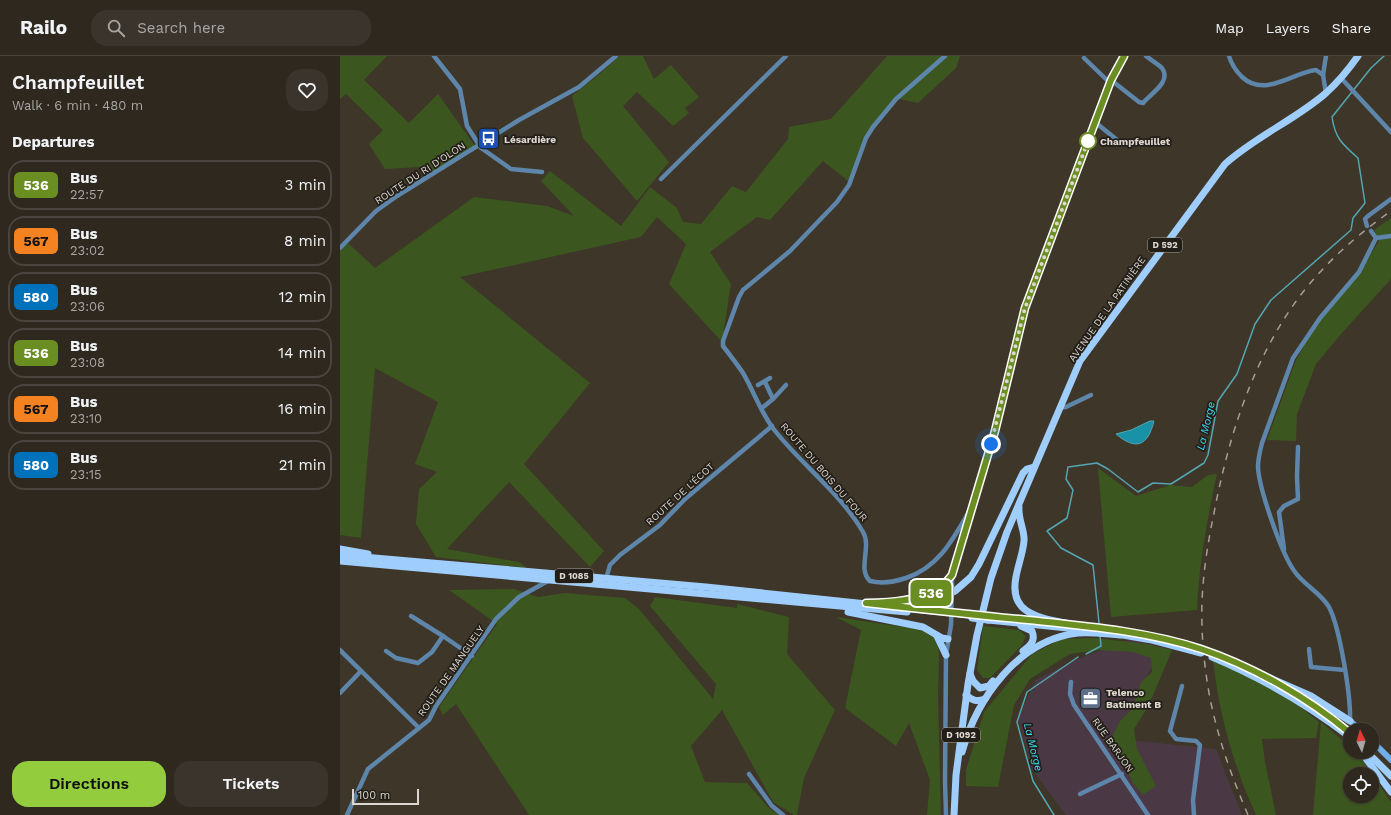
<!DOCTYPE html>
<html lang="en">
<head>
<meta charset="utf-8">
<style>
  body { margin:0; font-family:"Work Sans",sans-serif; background:#3a342c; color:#f1f3f6; height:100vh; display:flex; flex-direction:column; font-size:15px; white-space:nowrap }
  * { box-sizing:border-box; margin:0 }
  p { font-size:13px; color:#a7a6a4 }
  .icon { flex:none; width:22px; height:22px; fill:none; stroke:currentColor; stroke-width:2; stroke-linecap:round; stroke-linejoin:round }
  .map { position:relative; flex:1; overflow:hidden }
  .drawer { display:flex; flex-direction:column; background:#2e281f; width:340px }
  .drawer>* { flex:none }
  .badge { padding:0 8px; border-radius:6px; font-size:14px; line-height:26px }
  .needle { width:26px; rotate:355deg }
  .tools { position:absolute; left:1003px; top:667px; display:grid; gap:8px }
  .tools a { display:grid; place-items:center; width:36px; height:36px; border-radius:50%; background:#2e281f; box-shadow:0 1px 3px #0004,0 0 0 1px #49443d; font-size:20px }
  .scale { position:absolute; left:12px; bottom:10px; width:67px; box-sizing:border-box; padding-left:4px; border:2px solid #ddd7cf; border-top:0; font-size:11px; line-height:14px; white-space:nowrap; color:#ddd7cf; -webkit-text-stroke:3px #221e18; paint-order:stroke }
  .you { position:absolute; width:20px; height:20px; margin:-10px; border:3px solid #fff; border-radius:50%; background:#1a73e8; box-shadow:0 0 0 6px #1a73e833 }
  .map>.badge { position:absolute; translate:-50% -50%; box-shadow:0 0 0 2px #fff }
  h2 { padding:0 12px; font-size:15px; line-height:36px }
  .round { display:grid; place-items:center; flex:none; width:42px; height:42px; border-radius:16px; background:#3a342c }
  .headline { display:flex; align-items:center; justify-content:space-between; height:68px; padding:0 12px }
  h1 { font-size:19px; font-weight:600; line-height:30px }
  .primary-button { display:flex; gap:8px; margin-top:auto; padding:8px 12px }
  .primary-button a { flex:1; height:46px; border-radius:16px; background:#93cd3d; color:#111; font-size:16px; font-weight:600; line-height:46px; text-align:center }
  .primary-button a+a { background:#3a342c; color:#f1f3f6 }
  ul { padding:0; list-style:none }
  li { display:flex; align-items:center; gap:12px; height:50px; margin:0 8px 6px; padding:0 4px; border:2px solid #49443d; border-radius:16px }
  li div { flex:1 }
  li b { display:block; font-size:15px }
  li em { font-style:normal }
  li .badge { min-width:44px; font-weight:700; text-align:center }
  header { display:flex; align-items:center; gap:24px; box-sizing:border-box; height:56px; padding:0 20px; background:#2e281f; border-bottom:1px solid #49443d }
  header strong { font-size:19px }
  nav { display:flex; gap:22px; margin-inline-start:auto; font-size:14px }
  .search { width:280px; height:36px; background:#3a342c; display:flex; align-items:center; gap:10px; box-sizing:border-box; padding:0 14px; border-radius:16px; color:#a7a6a4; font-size:15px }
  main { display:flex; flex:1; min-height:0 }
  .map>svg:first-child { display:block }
  .industrial { fill:#4a3944 }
  .green { fill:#3c561f }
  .water { fill:#1991a6; stroke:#54a6b2 }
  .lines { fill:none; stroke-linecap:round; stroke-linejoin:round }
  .stream { stroke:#54a6b2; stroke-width:1.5 }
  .street { stroke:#5e85aa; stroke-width:4.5 }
  .secondary { stroke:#70afeb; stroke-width:6 }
  .primary { stroke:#9fcefd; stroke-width:7 }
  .rail { stroke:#a69f96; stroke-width:1.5; stroke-dasharray:7 7; stroke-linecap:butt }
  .street-bridge { stroke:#5e85aa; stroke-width:4.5 }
  .primary-bridge { stroke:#9fcefd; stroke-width:7 }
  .line-casing { stroke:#fff; stroke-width:9 }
  .line { stroke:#6b8e23; stroke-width:6 }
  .walk { stroke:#ddd7cf; stroke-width:4; stroke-dasharray:0 7.2 }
  .stop-dot { fill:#fff; stroke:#6b8e23; stroke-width:2 }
  .labels { text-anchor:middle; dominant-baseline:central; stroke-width:3.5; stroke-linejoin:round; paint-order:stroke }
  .shield { fill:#221e18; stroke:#a5a098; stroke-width:1 }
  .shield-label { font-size:9px; font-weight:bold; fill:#ddd7cf }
  .poi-label { font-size:10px; font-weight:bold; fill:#ddd7cf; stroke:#221e18; text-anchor:start }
  .stop-label { font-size:10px; font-weight:bold; fill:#ddd7cf; stroke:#221e18; text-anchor:start }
  .street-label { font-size:10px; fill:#ddd7cf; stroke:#221e18 }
  .water-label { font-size:11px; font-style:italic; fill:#3fdbf9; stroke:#221e18 }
</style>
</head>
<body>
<header>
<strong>Railo</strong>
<div class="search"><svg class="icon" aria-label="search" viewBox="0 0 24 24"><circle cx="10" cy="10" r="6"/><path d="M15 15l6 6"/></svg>Search here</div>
<nav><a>Map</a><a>Layers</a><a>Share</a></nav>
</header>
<main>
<section class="drawer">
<div class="headline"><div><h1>Champfeuillet</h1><p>Walk · 6 min · 480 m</p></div><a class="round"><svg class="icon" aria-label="heart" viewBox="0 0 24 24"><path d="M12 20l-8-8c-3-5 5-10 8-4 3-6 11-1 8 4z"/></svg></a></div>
<h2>Departures</h2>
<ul>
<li><span class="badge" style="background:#6b8e23;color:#fff">536</span><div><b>Bus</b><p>22:57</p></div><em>3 min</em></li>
<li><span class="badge" style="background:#f58220;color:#111">567</span><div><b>Bus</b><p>23:02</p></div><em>8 min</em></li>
<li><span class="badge" style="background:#0072bc;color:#fff">580</span><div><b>Bus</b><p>23:06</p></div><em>12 min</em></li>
<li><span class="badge" style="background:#6b8e23;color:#fff">536</span><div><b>Bus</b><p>23:08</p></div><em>14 min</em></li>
<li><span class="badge" style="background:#f58220;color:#111">567</span><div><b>Bus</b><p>23:10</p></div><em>16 min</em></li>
<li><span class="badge" style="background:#0072bc;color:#fff">580</span><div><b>Bus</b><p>23:15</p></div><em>21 min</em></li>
</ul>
<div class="primary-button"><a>Directions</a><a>Tickets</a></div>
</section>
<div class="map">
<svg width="1051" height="759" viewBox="0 0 1051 759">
  <rect width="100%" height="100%" fill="#3e3629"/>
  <path class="industrial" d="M792 583 832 594 818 600 805 624 796 649 782 663 778 675 779 683 876 693 902 759H726L692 713 678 662 696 624 735 604Z"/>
  <g class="green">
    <path d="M0 0H47L24 24 69 67 98 38 135 90 90 117 80 111 45 113 29 88 43 74 6 38 0 43Z"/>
    <path d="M280 0H303L314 23 331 9 359 41 345 52 349 57 333 70 297 36 283 50 329 106 297 145 243 82 232 40 257 20Z"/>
    <path d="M547 0H620L616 12 578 47 555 42 528 82 508 125 483 105 430 164 417 161 370 196 391 228 382 286 329 228 346 188 317 161 301 181 120 221 250 327 184 408 264 495 250 511 169 426 107 493 179 506 187 512 96 501 76 468 79 433 97 416 75 408 98 346 35 312 21 482 0 479V195L8 187 35 212 134 141 207 150 234 160 201 125 210 115 281 170 310 131 337 152 343 166 361 168 392 130 406 136 448 83 449 71 491 63Z"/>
    <path d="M1051 162V223L1001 278 976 308 957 358 956 385 927 384 956 304 979 264 1022 213 1039 185 1034 174Z"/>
    <path d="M758 412 796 440 830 429 852 431 868 419 877 418C867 464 859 508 857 554L771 561Z"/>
    <path d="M174 533 198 541 225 537 285 542 299 553 373 643 376 628 310 550 315 541 397 552V548L449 561 447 598 495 654 464 722 457 759H454L433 746 382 654 351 690 365 726 407 727 430 753 440 759H189L116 648 103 659 99 651 157 568 109 534Z"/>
    <path d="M496 561 584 574 597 584 599 598 598 641 601 759H587L590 724 569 667 556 690 505 652 521 574Z"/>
    <path d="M643 570 679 574 686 580 682 589 650 622H643L637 614Z"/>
    <path d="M755 582 807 588 832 594 808 651 794 673 797 693 816 730 803 739 793 727 772 681 780 665 791 654 801 626 812 616 811 602 793 596 759 594 730 598 690 623 674 649 658 731 626 730V714L644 656 692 598 722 583Z"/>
    <path d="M873 604 941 636 979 666 976 682 922 683 925 706 936 759H916C893 709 879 658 873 604Z"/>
    <path d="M981 666 1010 691V696L1017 697 1032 718H1010V740H1032V718L1051 746V759H973Z"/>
  </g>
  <path class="water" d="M810 365H814C808 390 796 395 776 378L791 374Z"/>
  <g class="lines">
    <g class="stream">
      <path d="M759 567 753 509 721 492 707 475 727 462 733 434 726 423 728 411 757 407 768 413 798 436 813 427 831 428 864 407 868 399 878 345 897 318 915 268 931 244 1011 174 1013 162 1025 147 1018 102C1002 88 995 82 992 61L1031 12 1044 0"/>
      <path d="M746 598 761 590 760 580"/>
      <path d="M714 759 693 725 677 666 687 636 738 601"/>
    </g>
    <g class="street">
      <path d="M94 0 120 33 127 70 141 92 171 113 202 116"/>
      <path d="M605 0 556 43 533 71 526 82 509 129 497 146 450 195 403 234 399 241 383 285V290C390 299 397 308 403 317 413 334 420 354 432 371 460 408 500 436 523 476 532 491 517 513 530 525 542 528 554 526 566 522 600 511 614 481 631 452"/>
      <path d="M889 0C891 7 897 16 902 21 925 42 951 17 976 14L983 19"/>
      <path d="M986 0 983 19 986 37"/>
      <path d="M744 2 770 27"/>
      <path d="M1001 22 1051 76"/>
      <path d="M771 24 799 46 803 47C810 38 832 26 822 12 818 8 811 4 806 0"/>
      <path d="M755 66 782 88"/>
      <path d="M321 123 446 0"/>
      <path d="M1027 170 1025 163 1028 160 1051 143"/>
      <path d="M1036 182 1051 180"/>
      <path d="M0 192 36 155 57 140 179 64 239 31 276 0"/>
      <path d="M418 329 430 322"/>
      <path d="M433 343 446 329"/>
      <path d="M422 352 433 343 425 326"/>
      <path d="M719 352 726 351 751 339"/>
      <path d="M944 493 939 456 944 450 958 443 957 421 958 391"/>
      <path d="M266 523 270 509 280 499 320 469 345 443 432 370"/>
      <path d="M612 528V519L655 375 685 252 771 24 784 0"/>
      <path d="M71 560 103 580"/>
      <path d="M969 593 971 611 1004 614"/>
      <path d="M0 594 79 672"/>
      <path d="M46 595 56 602 78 607 92 596 103 580 132 600"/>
      <path d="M731 626 730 638 734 649 808 759"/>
      <path d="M842 630 830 675 836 683 856 685 860 689 853 744 854 759"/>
      <path d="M0 637 21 615"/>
      <path d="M1010 665C1011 641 1000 572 989 551 981 537 964 529 955 516 942 499 919 433 918 411 918 402 920 395 922 387L953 302 980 262 1019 216 1036 182 1031 175"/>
      <path d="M409 718 432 750 443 759"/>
      <path d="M740 738 782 718"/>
      <path d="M7 759 28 713 89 664 96 650 156 563 179 541 208 525"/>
      <path d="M606 759 605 724 606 599 611 569"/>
    </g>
    <g class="secondary">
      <path d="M1010 665 1021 674"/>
      <path d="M1032 685 1051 704"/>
    </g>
    <g class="primary">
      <path d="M679 451C678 464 685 475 684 485 683 497 678 509 676 521 668 560 703 562 730 568"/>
      <path d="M0 493 28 498"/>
      <path d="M0 499 366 531 632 559"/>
      <path d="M0 505 567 556"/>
      <path d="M546 547C573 542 593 541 612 519"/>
      <path d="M562 548 598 543 615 535 631 521 639 508 683 417 687 413 694 411"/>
      <path d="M508 556 583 571 602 582 608 583"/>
      <path d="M648 564 747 574"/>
      <path d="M681 570 692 575C696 585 690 590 683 595"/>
      <path d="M742 570 771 574"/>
      <path d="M777 578 812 584 861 597"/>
      <path d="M597 580 606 599"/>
      <path d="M872 601C922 622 967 648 1010 681"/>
      <path d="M916 616 971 640 1010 665"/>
      <path d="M630 618 633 625 640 632 649 630 653 625"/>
      <path d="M626 639C633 645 637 646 645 643"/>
      <path d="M622 696C637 642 678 584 738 577 752 576 766 578 780 579"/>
      <path d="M1021 696 1051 736"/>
      <path d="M1027 696 1051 720"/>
      <path d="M614 759 616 719 628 628 637 579 651 522 667 476 740 305 885 108C916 80 955 64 986 37 998 26 1009 13 1018 0"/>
    </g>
    <path class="rail" d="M908 759C891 719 877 680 869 637 864 608 861 577 862 547 863 516 868 486 874 457 888 384 910 312 952 251 978 213 1014 181 1051 155"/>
    <path class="street-bridge" d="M611 569 612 528"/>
    <g class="primary-bridge">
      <path d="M632 562 648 564"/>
      <path d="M861 593 872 597"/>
    </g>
  </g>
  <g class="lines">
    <defs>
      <path id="line" d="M784 0 771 24 685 252 655 375 612 519C608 524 603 530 597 534 577 545 548 547 526 547 580 553 634 559 688 564 746 570 806 575 861 593 914 611 967 641 1010 677"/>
    </defs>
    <use href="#line" class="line-casing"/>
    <use href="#line" class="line"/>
    <path class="walk" d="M651 388 685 252 748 85"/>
  </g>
  <defs>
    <symbol id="bus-square" viewBox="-11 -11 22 22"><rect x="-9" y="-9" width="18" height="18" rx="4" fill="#1a4fb4" stroke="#221e18"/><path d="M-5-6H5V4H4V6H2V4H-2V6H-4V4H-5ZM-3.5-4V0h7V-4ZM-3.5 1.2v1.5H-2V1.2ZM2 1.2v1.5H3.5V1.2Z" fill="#fff"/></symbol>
    <symbol id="office-square" viewBox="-11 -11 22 22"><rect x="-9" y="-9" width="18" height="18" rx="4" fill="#5c6f8a" stroke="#221e18"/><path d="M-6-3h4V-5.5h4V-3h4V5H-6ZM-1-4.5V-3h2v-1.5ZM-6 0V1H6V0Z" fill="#fff"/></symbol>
  </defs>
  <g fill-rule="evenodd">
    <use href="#bus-square" x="136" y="70" width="25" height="25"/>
    <use href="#office-square" x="738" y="630" width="25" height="25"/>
  </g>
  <circle class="stop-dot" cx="748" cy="85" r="8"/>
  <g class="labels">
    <g class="shield">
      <rect x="808" y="182" width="34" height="14" rx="3"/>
      <rect x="215" y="513" width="38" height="14" rx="3"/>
      <rect x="602" y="672" width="38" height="14" rx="3"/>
    </g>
    <g class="shield-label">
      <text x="825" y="189">D 592</text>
      <text x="234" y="520">D 1085</text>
      <text x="621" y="679">D 1092</text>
    </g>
    <g class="poi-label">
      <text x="164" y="83">Lésardière</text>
      <text x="766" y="636">Telenco<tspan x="766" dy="12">Batiment B</tspan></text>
    </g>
    <g class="stop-label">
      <text x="760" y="85">Champfeuillet</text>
    </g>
    <g class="street-label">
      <text transform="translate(80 117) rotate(-33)">ROUTE DU RI D'OLON</text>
      <text transform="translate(767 253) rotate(-55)">AVENUE DE LA PATINIÈRE</text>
      <text transform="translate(484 416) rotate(49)">ROUTE DU BOIS DU FOUR</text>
      <text transform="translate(340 438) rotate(-42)">ROUTE DE L'ÉCOT</text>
      <text transform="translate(111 615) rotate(-55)">ROUTE DE MANGUELY</text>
      <text transform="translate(773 689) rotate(55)">RUE BARJON</text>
    </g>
    <g class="water-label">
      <text transform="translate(866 370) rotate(-77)">La Morge</text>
      <text transform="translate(693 691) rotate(76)">La Morge</text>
    </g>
  </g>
</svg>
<div class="tools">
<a><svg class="needle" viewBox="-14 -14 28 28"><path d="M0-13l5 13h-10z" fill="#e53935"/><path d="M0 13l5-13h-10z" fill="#a7a6a4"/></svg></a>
<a><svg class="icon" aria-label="locate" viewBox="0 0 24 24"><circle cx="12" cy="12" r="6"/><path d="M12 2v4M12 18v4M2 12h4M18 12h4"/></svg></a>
</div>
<div class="scale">100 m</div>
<div class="you" style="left:651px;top:388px"></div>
<b class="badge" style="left:591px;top:537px;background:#6b8e23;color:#fff">536</b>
</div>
</main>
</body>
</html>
